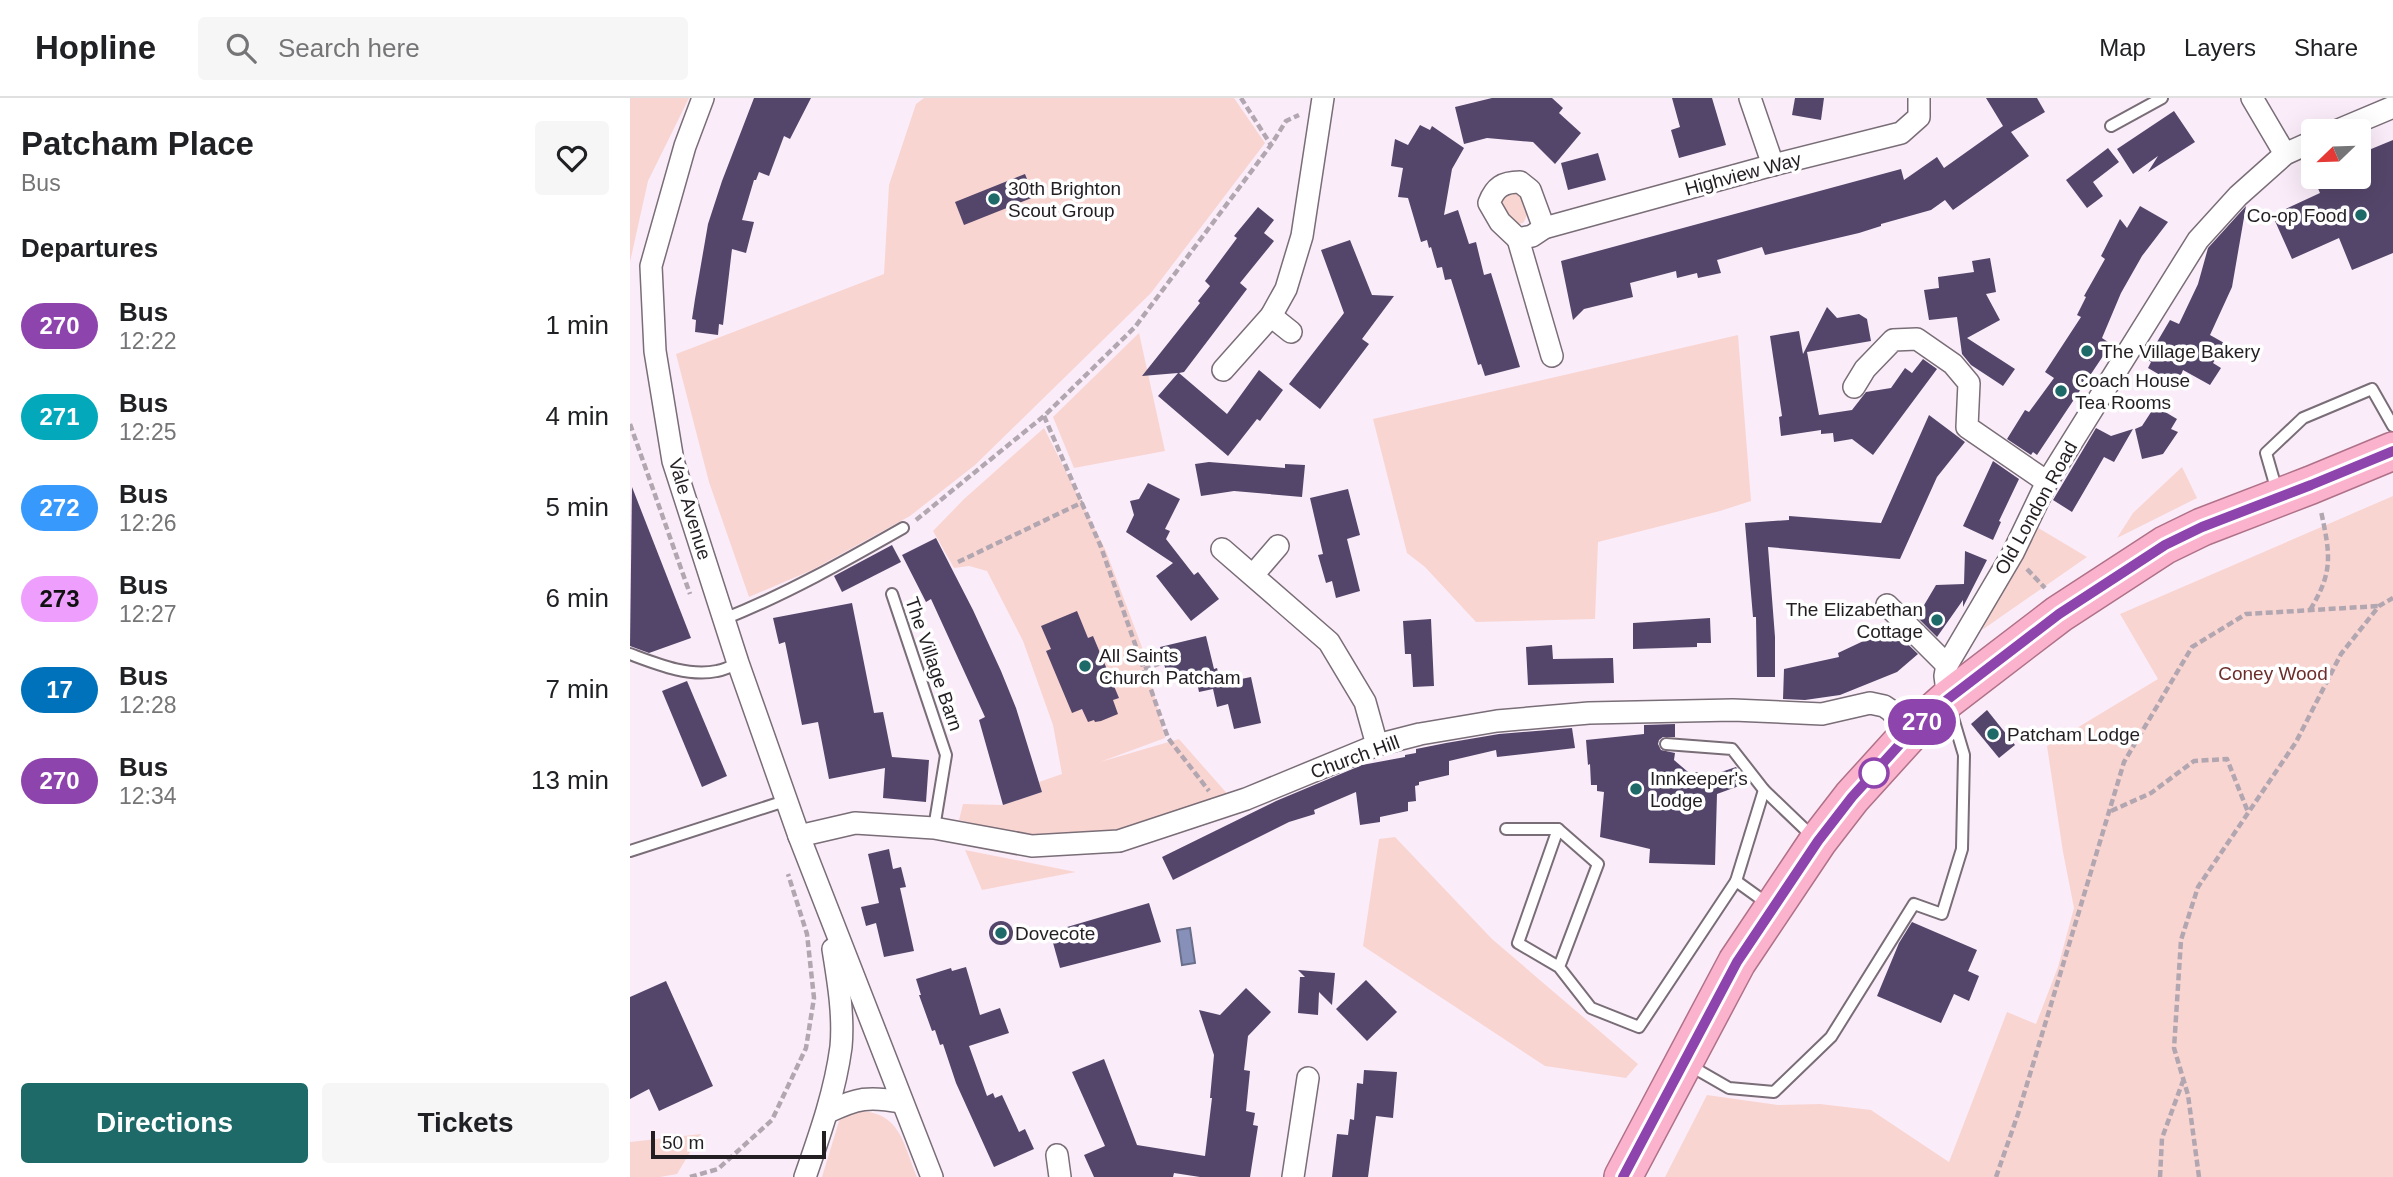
<!DOCTYPE html>
<html lang="en">
<head>
<meta charset="utf-8">
<style>
  body { margin:0; font-family:Arial,sans-serif; background:#f6f6f6; color:#202124; height:100vh; display:flex; flex-direction:column; font-size:26px; white-space:nowrap }
  * { box-sizing:border-box; margin:0 }
  p { font-size:23px; color:#757577 }
  .icon { flex:none; width:38px; height:38px; fill:none; stroke:currentColor; stroke-width:2; stroke-linecap:round; stroke-linejoin:round }
  .map { position:relative; flex:1; overflow:hidden }
  .panel { display:flex; flex-direction:column; background:#fff; width:630px }
  .panel>* { flex:none }
  .badge { padding:0 14px; border-radius:23px; font-size:24px; line-height:46px }
  .needle { width:46px; rotate:247deg }
  .buttons { position:absolute; left:1671px; top:21px; display:grid; gap:14px }
  .buttons a { display:grid; place-items:center; width:70px; height:70px; border-radius:7px; background:#fff; box-shadow:0 7px 28px #0002; font-size:35px }
  .scale { position:absolute; left:21px; bottom:18px; width:175px; box-sizing:border-box; padding-left:7px; border:4px solid #231e22; border-top:0; font-size:19px; line-height:24px; white-space:nowrap; color:#231e22; -webkit-text-stroke:5px #fff; paint-order:stroke }
  .map>.badge { position:absolute; translate:-50% -50%; box-shadow:0 0 0 4px #fff }
  h2 { padding:0 21px; font-size:26px; line-height:63px }
  .round { display:grid; place-items:center; flex:none; width:74px; height:74px; border-radius:7px; background:#f6f6f6 }
  .overview { display:flex; align-items:center; justify-content:space-between; height:119px; padding:0 21px }
  h1 { font-size:33px; font-weight:700; line-height:52px }
  .primary-button { display:flex; gap:14px; margin-top:auto; padding:14px 21px }
  .primary-button a { flex:1; height:80px; border-radius:7px; background:#1e6a68; color:#fff; font-size:28px; font-weight:700; line-height:80px; text-align:center }
  .primary-button a+a { background:#f6f6f6; color:#202124 }
  ul { padding:0; list-style:none }
  li { display:flex; align-items:center; gap:21px; height:91px; padding:0 21px }
  li div { flex:1 }
  li b { display:block; font-size:26px }
  li em { font-style:normal }
  li .badge { min-width:77px; font-weight:700; text-align:center }
  header { display:flex; align-items:center; gap:42px; box-sizing:border-box; height:98px; padding:0 35px; background:#fff; border-bottom:2px solid #e0e0e0 }
  header strong { font-size:33px }
  nav { display:flex; gap:38px; margin-inline-start:auto; font-size:24px }
  .search { width:490px; height:63px; background:#f6f6f6; display:flex; align-items:center; gap:18px; box-sizing:border-box; padding:0 24px; border-radius:7px; color:#757577; font-size:26px }
  main { display:flex; flex:1; min-height:0 }
  .map>svg:first-child { display:block }
  .green { fill:#f9d5d2 }
  .water { fill:#8790b8; stroke:#696e8b; stroke-width:2 }
  .building { fill:#54466a }
  .lines { fill:none; stroke-linecap:round; stroke-linejoin:round }
  .service-casing { stroke:#796d77; stroke-width:14 }
  .minor-casing { stroke:#796d77; stroke-width:24 }
  .trunk-casing { stroke:#af7188; stroke-width:40 }
  .path { stroke:#b2a7b1; stroke-width:4.5; stroke-dasharray:7 3.5; stroke-linecap:butt }
  .service { stroke:#fff; stroke-width:10 }
  .minor { stroke:#fff; stroke-width:21 }
  .trunk { stroke:#fbb2cc; stroke-width:37 }
  .line-casing { stroke:#fff; stroke-width:16 }
  .line { stroke:#8e44ad; stroke-width:10 }
  .poi-dot { fill:#1e6a68; stroke:#fff; stroke-width:2.5 }
  .stop-dot { fill:#fff; stroke:#8e44ad; stroke-width:3.5 }
  .labels { text-anchor:middle; dominant-baseline:central; stroke-width:7; stroke-linejoin:round; paint-order:stroke }
  .street-label { font-size:19px; fill:#231e22; stroke:#fff }
  .poi-label { font-size:19px; fill:#231e22; stroke:#fff; text-anchor:start }
  .park-label { font-size:19px; fill:#6d2e2b; stroke:#fff }
</style>
</head>
<body>
<header>
<strong>Hopline</strong>
<div class="search"><svg class="icon" aria-label="search" viewBox="0 0 24 24"><circle cx="10" cy="10" r="6"/><path d="M15 15l6 6"/></svg>Search here</div>
<nav><a>Map</a><a>Layers</a><a>Share</a></nav>
</header>
<main>
<section class="panel">
<div class="overview"><div><h1>Patcham Place</h1><p>Bus</p></div><a class="round"><svg class="icon" aria-label="heart" viewBox="0 0 24 24"><path d="M12 20l-8-8c-3-5 5-10 8-4 3-6 11-1 8 4z"/></svg></a></div>
<h2>Departures</h2>
<ul>
<li><span class="badge" style="background:#8e44ad;color:#fff">270</span><div><b>Bus</b><p>12:22</p></div><em>1 min</em></li>
<li><span class="badge" style="background:#03a8ba;color:#fff">271</span><div><b>Bus</b><p>12:25</p></div><em>4 min</em></li>
<li><span class="badge" style="background:#3799fb;color:#fff">272</span><div><b>Bus</b><p>12:26</p></div><em>5 min</em></li>
<li><span class="badge" style="background:#ee9ffe;color:#111">273</span><div><b>Bus</b><p>12:27</p></div><em>6 min</em></li>
<li><span class="badge" style="background:#0072bc;color:#fff">17</span><div><b>Bus</b><p>12:28</p></div><em>7 min</em></li>
<li><span class="badge" style="background:#8e44ad;color:#fff">270</span><div><b>Bus</b><p>12:34</p></div><em>13 min</em></li>
</ul>
<div class="primary-button"><a>Directions</a><a>Tickets</a></div>
</section>
<div class="map">
<svg width="1763" height="1079" viewBox="0 0 1763 1079">
  <rect width="100%" height="100%" fill="#faedf9"/>
  <g class="green">
    <path d="M0 0H59L18 83 0 164Z"/>
    <path d="M294 0H604L635 45 521 195 345 367 280 418 182 472 119 499 79 384 46 256 254 176 259 87 286 6Z"/>
    <path d="M882 93 890 96C895 107 901 114 893 125L887 126 877 119 869 103 873 97Z"/>
    <path d="M509 235 535 353 444 370 423 319Z"/>
    <path d="M1108 237 1121 403 1090 413 968 444 965 521 846 524 795 469 777 455 743 321Z"/>
    <path d="M414 330 476 453 513 552 535 640 470 664 549 641 601 700C559 713 516 730 472 736 422 742 377 734 329 722L333 706 373 707 412 694 409 684 432 676 423 627 393 543 357 473 339 468 324 470 303 433 334 401Z"/>
    <path d="M1552 369 1567 400 1487 440 1503 415Z"/>
    <path d="M1763 398V1079H1035L1077 997 1148 1007 1190 1006 1241 1012 1319 1064 1377 914 1406 926 1428 869 1444 810 1433 754 1417 648 1528 581 1490 516Z"/>
    <path d="M1405 428 1457 459 1352 532Z"/>
    <path d="M765 739 862 841 1008 966 996 980 915 968 733 848 749 741Z"/>
    <path d="M335 752 446 774 352 792Z"/>
    <path d="M227 1013C270 1013 273 1045 287 1079H192L210 1020Z"/>
    <path d="M71 1036 47 1076 30 1079H0V1044Z"/>
  </g>
  <path class="water" d="M560 830 565 865 552 867 547 832Z"/>
  <g class="building">
    <path d="M124 0H181L160 41 154 38 139 78 129 74 126 82H124L112 122 124 124 116 155 102 151 93 227 89 226 88 237 65 234 66 222 62 221 65 201 78 126 92 83Z"/>
    <path d="M862 0H922L933 10 929 15 951 35 925 66 903 44 857 40 834 46 825 9Z"/>
    <path d="M1042 0H1082L1096 47 1049 60 1041 32 1050 29Z"/>
    <path d="M1165 0H1194L1191 22 1162 17Z"/>
    <path d="M1356 0H1407L1415 14 1381 34 1399 58 1323 112 1315 102 1301 112 1251 126V128L1229 135 1135 157 1132 149 1087 162 1091 175 1068 180 1067 175 1047 180 1046 173 1000 185 1003 199 954 211 943 222 931 163 1271 71 1274 82 1307 59 1314 70 1373 28Z"/>
    <path d="M1544 13 1565 44 1518 74 1528 58 1503 76 1487 51Z"/>
    <path d="M790 27 800 32 802 28 834 50 822 71 814 117 828 112 839 146 846 144 854 177 861 175 890 269 855 278 851 266 848 267 821 181 815 182 812 169 807 170 801 149 799 150 797 142 791 144 778 100 768 99 773 70 761 68 765 41 778 47Z"/>
    <path d="M1763 42V155L1722 172 1709 140 1662 161 1645 123V116L1690 95 1683 79H1729V56Z"/>
    <path d="M1478 50 1489 64 1463 84 1473 98 1457 110 1436 82Z"/>
    <path d="M968 55 976 82 938 92 931 65Z"/>
    <path d="M395 76 404 99 334 127 325 104Z"/>
    <path d="M1510 108 1538 124 1512 158 1491 195 1472 240 1481 246 1407 357 1403 354 1401 357 1377 341 1395 312 1399 314 1424 280 1415 274 1451 219 1447 217 1456 199 1454 198 1475 161 1471 158 1490 121 1497 130Z"/>
    <path d="M1616 108 1602 189 1580 237 1596 246 1583 265 1591 270 1580 287 1553 272 1547 287 1518 270 1521 264 1517 261 1540 222 1549 226 1568 186 1578 150Z"/>
    <path d="M628 109 644 122 634 135 644 143 610 185 617 191 554 274 549 275 597 316 629 272 653 292 630 323 627 321 598 358 528 298 548 275 512 278 570 205 568 203 580 188 575 183 607 140 604 138Z"/>
    <path d="M720 142 742 197 764 198 732 241 739 246 690 311 659 286 714 215 691 152Z"/>
    <path d="M1360 160 1366 194 1356 196 1370 222 1337 240 1385 271 1373 288 1341 267 1332 256 1327 219 1299 222 1294 192 1309 190 1308 179 1344 174 1342 163Z"/>
    <path d="M1197 209 1207 220 1229 216 1237 221 1241 243 1177 254 1189 317 1222 312 1236 294 1261 290 1275 270 1282 275 1293 261 1307 271 1243 357 1222 341 1204 344 1203 335 1191 336V332L1151 338 1149 319 1152 318 1140 238 1169 233 1173 256Z"/>
    <path d="M1525 308 1547 321 1541 331 1548 334 1533 356 1512 361 1505 331 1512 328Z"/>
    <path d="M1299 317 1335 344 1307 379 1270 461 1138 449 1145 539V579H1127L1126 519H1123L1115 425 1159 422V418L1251 425Z"/>
    <path d="M1466 330 1481 338 1503 331 1484 364 1474 359 1442 414 1423 402Z"/>
    <path d="M1363 363 1389 381 1369 423 1371 424 1363 442 1333 428Z"/>
    <path d="M579 364 655 370V366L675 367 672 399 604 393 571 398 565 366Z"/>
    <path d="M518 385 550 401 535 431 540 433 536 441 564 477 568 474 589 501 561 523 526 478 543 465 496 434 504 417 500 403 509 401Z"/>
    <path d="M2 389 61 540 19 555 0 548Z"/>
    <path d="M718 391 730 437 717 441 730 493 706 500 702 483 696 485 688 457 693 456 680 400Z"/>
    <path d="M306 440 343 512 371 573 386 610 412 694 373 707 349 622 355 619 301 501 296 504 272 457Z"/>
    <path d="M262 447 271 464 212 494 204 478Z"/>
    <path d="M1335 453 1357 462 1333 509V502L1307 539 1287 519 1306 487 1334 486Z"/>
    <path d="M222 505 244 615 253 614 262 659 299 662 296 704 253 700 255 670 199 681 188 624 172 627 155 544 149 546 143 520Z"/>
    <path d="M447 513 458 540 463 538 489 600 483 602 488 616 471 623 465 624 464 622 458 624 452 611 442 615 416 553 421 551 411 528Z"/>
    <path d="M1080 520 1081 545H1067V549L1003 551V525Z"/>
    <path d="M801 521 804 588 783 589 781 556H775L773 523Z"/>
    <path d="M1261 530 1288 556 1267 574 1210 597 1175 602 1153 601 1154 571 1209 559 1208 555Z"/>
    <path d="M576 538 584 571 587 570 591 585 621 579 631 625 604 631 598 606 587 609 583 591 569 594 565 575 538 582 530 549Z"/>
    <path d="M922 547 923 561 983 560 984 585 898 587 896 549Z"/>
    <path d="M57 583 97 678 72 689 32 593Z"/>
    <path d="M1357 612 1385 647 1369 660 1341 626Z"/>
    <path d="M1045 626V639H1033L1029 642 1028 646 1031 652 1045 655 1044 662 1058 674 1088 675 1106 669 1117 685 1087 696 1085 767 1019 765 1020 751 970 739 974 694 967 693V687H961L960 666 958 667 956 642 1014 636V627Z"/>
    <path d="M942 630 945 650 867 659 866 652 819 663V677L789 684V687L785 688 786 703 778 704V713L750 719V724L730 727 726 694 684 712 685 716 659 724 543 782 532 759 646 703 732 667 775 659V657L786 655V651L816 645 869 636Z"/>
    <path d="M259 751 263 771 271 769 276 789 270 790 284 853 254 859 246 825 236 828 231 809 249 805 238 756Z"/>
    <path d="M519 805 531 844 430 870 420 834Z"/>
    <circle cx="371" cy="835" r="12"/>
    <path d="M1282 824 1347 852 1338 873 1349 878 1339 903 1324 896 1311 925 1247 898 1269 845Z"/>
    <path d="M336 869 350 917 370 910 379 935 339 948 357 998 363 995 365 1000 372 997 389 1034 395 1031 404 1051 364 1069 326 985 313 946 310 947 305 932 302 933 289 897H291L286 881 321 870 322 873Z"/>
    <path d="M668 872 705 875 702 907 689 894 688 917 668 915 670 879H675Z"/>
    <path d="M736 882 767 914 737 943 706 911Z"/>
    <path d="M36 883 83 988 29 1013 19 991 0 1001V899Z"/>
    <path d="M616 890 641 914 618 938 614 972 620 973 616 1013 625 1015 623 1027 628 1028 620 1079H570L544 1075 543 1079H464L454 1057 475 1048 442 974 474 961 507 1047 575 1058 582 1000H580L584 957 569 912 590 917Z"/>
    <path d="M734 972 767 974 763 1020 746 1018 738 1079H702L707 1036 718 1037 720 1021 724 1022 727 985 733 986Z"/>
  </g>
  <g class="lines">
    <defs>
      <g id="service">
        <path d="M1481 28 1532 0"/>
        <path d="M1647 393 1636 355 1673 320 1742 291 1763 328"/>
        <path d="M262 496 316 657 304 730"/>
        <path d="M94 521C157 496 215 463 273 430"/>
        <path d="M0 556C27 566 58 579 87 573 94 572 102 568 108 565"/>
        <path d="M1036 646 1102 651 1134 692 1183 739"/>
        <path d="M876 731H928"/>
        <path d="M0 753 158 702"/>
        <path d="M1106 783 1134 692"/>
        <path d="M929 869 888 845 928 731 968 766 929 869 961 910 1009 929 1106 783 1138 806"/>
        <path d="M1059 967 1099 990 1144 994 1201 939 1284 806 1312 816 1332 751 1334 657 1320 610"/>
      </g>
      <g id="minor">
        <path d="M73 0 55 48 21 168 25 253 43 363 108 565 169 738 302 1079"/>
        <path d="M1120 0 1143 67"/>
        <path d="M1622 0 1655 56"/>
        <path d="M1706 33 1763 9"/>
        <path d="M888 141 870 124 859 105C865 89 873 84 890 84L900 92 914 130"/>
        <path d="M641 218 661 234"/>
        <path d="M922 258 888 141 902 138 914 130 1143 67 1271 35 1289 19V0"/>
        <path d="M593 272 641 218 656 191 672 138 693 0"/>
        <path d="M1224 289 1235 271 1263 242 1287 241 1323 266 1339 285 1337 329 1417 384"/>
        <path d="M592 451 699 544 735 604 747 647"/>
        <path d="M623 477 648 448"/>
        <path d="M1257 507 1317 567"/>
        <path d="M1318 601 1315 578 1317 567 1383 455 1417 384 1568 142 1608 98 1655 56 1684 43"/>
        <path d="M169 738 225 725 304 730 402 748 489 743 616 701 747 647 790 636 867 623 959 615 1103 612 1192 616 1240 605 1254 608 1260 612 1281 634"/>
        <path d="M198 1014C227 1000 239 998 271 1004"/>
        <path d="M427 1057 430 1079"/>
        <path d="M175 1079C190 1036 205 994 211 949 214 917 208 882 203 851"/>
        <path d="M663 1079 678 980"/>
      </g>
      <path id="trunk" d="M993 1079 1107 864 1188 743 1222 699 1281 634 1318 601 1429 516 1535 447 1572 429 1681 387 1763 353"/>
    </defs>
    <use href="#service" class="service-casing"/>
    <use href="#minor" class="minor-casing"/>
    <use href="#trunk" class="trunk-casing"/>
    <g class="path">
      <path d="M611 0 641 47"/>
      <path d="M414 318 471 449 538 640 579 693"/>
      <path d="M0 326 60 496"/>
      <path d="M286 422 414 318 505 229 641 47 656 23 669 17"/>
      <path d="M328 464 453 404"/>
      <path d="M1397 471 1415 490"/>
      <path d="M1680 512C1704 473 1700 456 1691 413"/>
      <path d="M514 571 534 564"/>
      <path d="M1481 713 1521 695 1564 663 1597 661 1618 714"/>
      <path d="M60 1079 88 1071 142 1022 176 950 184 900 177 836 158 776"/>
      <path d="M1366 1079 1388 1016 1494 664 1562 549 1616 516 1749 508"/>
      <path d="M1530 1079 1532 1040 1553 983"/>
      <path d="M1569 1079 1558 997 1544 950 1551 842 1568 789 1666 644 1711 556 1749 508 1763 500"/>
    </g>
    <use href="#service" class="service"/>
    <use href="#minor" class="minor"/>
    <use href="#trunk" class="trunk"/>
  </g>
  <g class="lines">
    <defs>
      <path id="line" d="M993 1079 1107 864 1188 743 1222 699 1281 634 1318 601 1429 516 1535 447 1572 429 1681 387 1763 353"/>
    </defs>
    <use href="#line" class="line-casing"/>
    <use href="#line" class="line"/>
  </g>
  <g class="poi-dot">
    <circle cx="364" cy="101" r="7"/>
    <circle cx="1731" cy="117" r="7"/>
    <circle cx="1457" cy="253" r="7"/>
    <circle cx="1431" cy="293" r="7"/>
    <circle cx="1307" cy="522" r="7"/>
    <circle cx="455" cy="568" r="7"/>
    <circle cx="1363" cy="636" r="7"/>
    <circle cx="1006" cy="691" r="7"/>
    <circle cx="371" cy="835" r="7"/>
  </g>
  <circle class="stop-dot" cx="1244" cy="675" r="14"/>
  <g class="labels">
    <g class="street-label">
      <text transform="translate(1113 76) rotate(-15)">Highview Way</text>
      <text transform="translate(1406 410) rotate(-61)">Old London Road</text>
      <text transform="translate(60 411) rotate(73)">Vale Avenue</text>
      <text transform="translate(304 566) rotate(71)">The Village Barn</text>
      <text transform="translate(725 659) rotate(-20)">Church Hill</text>
    </g>
    <g class="poi-label">
      <text x="378" y="90">30th Brighton<tspan x="378" dy="22">Scout Group</tspan></text>
      <text x="1717" y="117" text-anchor="end">Co-op Food</text>
      <text x="1471" y="253">The Village Bakery</text>
      <text x="1445" y="282">Coach House<tspan x="1445" dy="22">Tea Rooms</tspan></text>
      <text x="1293" y="511" text-anchor="end">The Elizabethan<tspan x="1293" dy="22">Cottage</tspan></text>
      <text x="469" y="557">All Saints<tspan x="469" dy="22">Church Patcham</tspan></text>
      <text x="1377" y="636">Patcham Lodge</text>
      <text x="1020" y="680">Innkeeper's<tspan x="1020" dy="22">Lodge</tspan></text>
      <text x="385" y="835">Dovecote</text>
    </g>
    <g class="park-label">
      <text x="1643" y="575">Coney Wood</text>
    </g>
  </g>
</svg>
<div class="buttons">
<a><svg class="needle" viewBox="-14 -14 28 28"><path d="M0-13l5 13h-10z" fill="#e53935"/><path d="M0 13l5-13h-10z" fill="#757577"/></svg></a>
</div>
<div class="scale">50 m</div>
<b class="badge" style="left:1292px;top:624px;background:#8e44ad;color:#fff">270</b>
</div>
</main>
</body>
</html>
